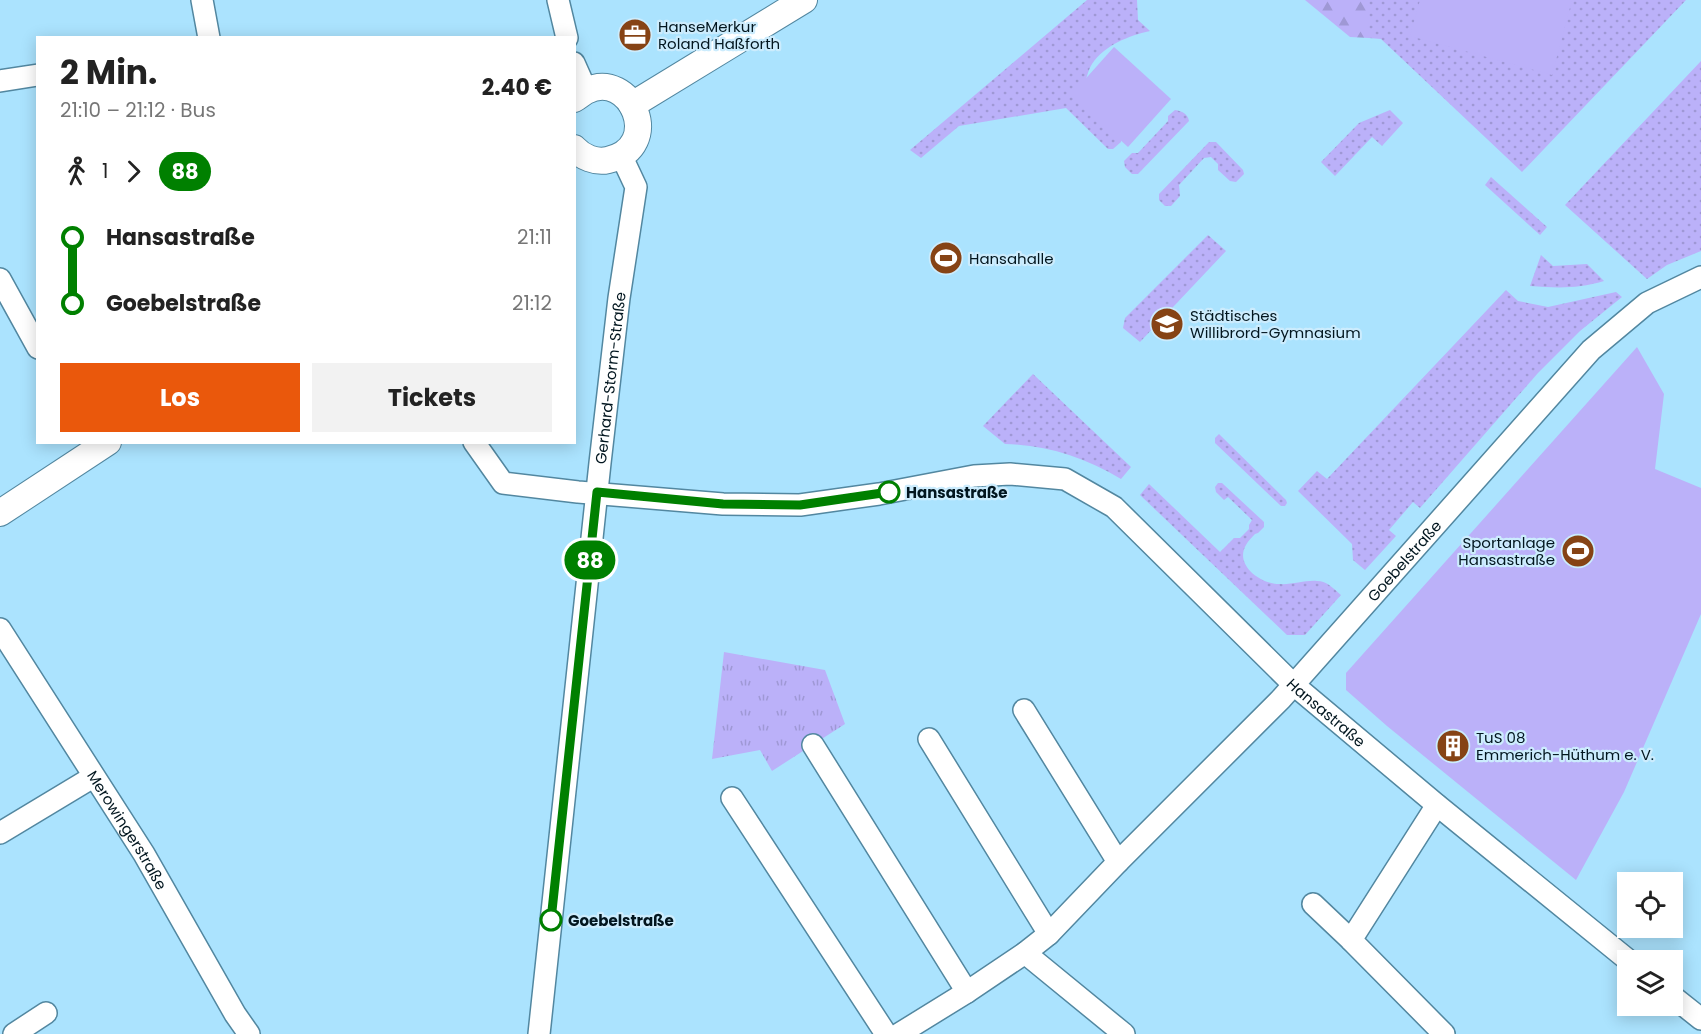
<!DOCTYPE html>
<html lang="de">
<head>
<meta charset="utf-8">
<style>
  body { margin:0; font-family:Poppins,sans-serif; background:#f2f2f2; color:#222; height:100vh; display:flex; flex-direction:column; font-size:22px; white-space:nowrap }
  * { box-sizing:border-box; margin:0 }
  p { font-size:20px; color:#767676 }
  .icon { flex:none; width:33px; height:33px; fill:none; stroke:currentColor; stroke-width:2; stroke-linecap:round; stroke-linejoin:round }
  .map { position:relative; flex:1; overflow:hidden }
  .panel { position:absolute; left:36px; top:36px; width:540px; height:408px; display:flex; flex-direction:column; background:#fff; border-radius:0px; box-shadow:0 3px 15px #0003 }
  .panel>* { flex:none }
  .badge { padding:0 12px; border-radius:20px; font-size:21px; line-height:39px }
  .tools { position:absolute; left:1617px; top:872px; display:grid; gap:12px }
  .tools a { display:grid; place-items:center; width:66px; height:66px; border-radius:0px; background:#fff; box-shadow:0 3px 15px #0003; font-size:30px }
  .map>.badge { position:absolute; translate:-50% -50%; box-shadow:0 0 0 3px #fff }
  .legs { display:flex; align-items:center; gap:9px; height:66px; padding:0 24px; font-size:20px }
  .legs p { margin-inline-start:auto }
  .headline { display:flex; align-items:center; justify-content:space-between; height:102px; padding:0 24px }
  h1 { font-size:33px; font-weight:700; line-height:45px }
  .cta { display:flex; gap:12px; margin-top:auto; padding:12px 24px }
  .cta a { flex:1; height:69px; border-radius:0px; background:#ea580c; color:#fff; font-size:24px; font-weight:700; line-height:69px; text-align:center }
  .cta a+a { background:#f2f2f2; color:#222 }
  ul { padding:0 24px; list-style:none }
  li { display:flex; align-items:center; gap:21px; height:66px; font-size:22px }
  li i { display:grid; place-items:center; width:9px; height:100%; margin:0 8px; background:currentColor }
  li i::after { content:''; width:15px; height:15px; margin:-8px; border:4px solid; border-radius:50%; background:#fff }
  li p { margin-inline-start:auto }
  li:first-child i { background:linear-gradient(#0000 50%,currentColor 0) }
  li:last-child i { background:linear-gradient(currentColor 50%,#0000 0) }
  .map>svg:first-child { display:block }
  .grass { fill:url(#grass-dots) }
  .forest { fill:url(#forest-firs) }
  .park { fill:url(#park-tufts) }
  .pitch { fill:#bbb1f9 }
  .lines { fill:none; stroke-linecap:round; stroke-linejoin:round }
  .minor-casing { stroke:#5287a0; stroke-width:24 }
  .tertiary-casing { stroke:#5287a0; stroke-width:28 }
  .minor { stroke:#fff; stroke-width:21 }
  .tertiary { stroke:#fff; stroke-width:26 }
  .line-1-casing { stroke:#fff; stroke-width:14 }
  .line-1 { stroke:#008000; stroke-width:9 }
  .stop-1-dot { fill:#fff; stroke:#008000; stroke-width:3 }
  .labels { text-anchor:middle; dominant-baseline:central; stroke-width:4.5; stroke-linejoin:round; paint-order:stroke }
  .poi-label { font-size:15px; fill:#02161f; stroke:#ccecfd; text-anchor:start }
  .street-label { font-size:15px; fill:#02161f; stroke:#ccecfd }
  .stop-label { font-size:15px; font-weight:bold; fill:#02161f; stroke:#ccecfd; text-anchor:start }
</style>
</head>
<body>
<div class="map">
<svg width="1701" height="1034" viewBox="0 0 1701 1034">
  <defs>
    <pattern id="grass-dots" width="8" height="8" patternUnits="userSpaceOnUse" patternTransform="scale(1.5)"><rect width="8" height="8" fill="#bbb1f9"/><path d="M2 2h.1M6 6h.1" fill="none" stroke="#9f98d5" stroke-width="1.8" stroke-linecap="round"/></pattern>
    <pattern id="forest-firs" width="22" height="20" patternUnits="userSpaceOnUse" patternTransform="scale(1.5)"><rect width="22" height="20" fill="#bbb1f9"/><path d="M5 1l3.5 6h-7zM16 11l3.5 6h-7z" fill="#9f98d5"/></pattern>
    <pattern id="park-tufts" width="24" height="20" patternUnits="userSpaceOnUse" patternTransform="scale(1.5)"><rect width="24" height="20" fill="#bbb1f9"/><path d="M3 7l-1-3M5 7V3M7 7l1-3M15 17l-1-3M17 17v-4M19 17l1-3" fill="none" stroke="#9f98d5"/></pattern>
  </defs>
  <rect width="100%" height="100%" fill="#abe3fe"/>
  <g class="grass">
    <path d="M1087 0H1137L1138 20 1150 31C1128 36 1105 45 1092 64 1088 70 1086 80 1084 87L1121 137V142L1113 149H1108L1066 108 959 126 921 158 910 150Z"/>
    <path d="M1369 0H1686L1522 172 1381 39 1369 38Z"/>
    <path d="M1701 61V251L1667 265 1647 279 1565 205Z"/>
    <path d="M1175 110C1182 111 1188 114 1189 121L1138 174H1132L1125 167 1124 161 1132 153H1138L1168 121V116Z"/>
    <path d="M1390 110 1403 123 1382 146 1372 137 1335 176 1321 162 1359 123Z"/>
    <path d="M1209 142H1216L1243 170 1244 174 1236 182 1230 181 1218 170V164L1211 157 1204 158 1179 185 1180 196 1171 206H1165L1159 200V194Z"/>
    <path d="M1491 177 1547 227 1540 235 1485 185Z"/>
    <path d="M1208 235 1226 251 1140 342 1123 328 1125 318Z"/>
    <path d="M1541 255 1553 266 1587 264 1604 281C1577 289 1557 288 1530 286Z"/>
    <path d="M1506 290 1518 301 1548 307 1616 292 1622 297 1580 331 1538 373 1420 508 1413 502 1389 530 1396 536 1365 570 1353 560 1352 544 1298 491 1317 471 1327 479Z"/>
    <path d="M1033 374 1131 467 1121 479C1084 457 1047 445 1005 444L983 426Z"/>
    <path d="M1219 434 1286 500 1287 503 1285 506H1281L1215 443V438Z"/>
    <path d="M1218 483H1222L1264 522V527L1258 533 1255 534C1252 537 1248 541 1246 545 1234 565 1261 584 1279 584 1292 585 1305 580 1317 581 1327 581 1334 589 1341 595L1305 635H1287L1140 495 1149 484 1220 552 1234 538H1240L1249 529V525L1252 520 1228 497 1224 500 1216 492 1215 487Z"/>
  </g>
  <path class="forest" d="M1305 0H1369V38L1350 37Z"/>
  <path class="park" d="M724 652 825 670 845 724 772 771 760 750 712 759Z"/>
  <g class="pitch">
    <path d="M1420 0H1572L1552 75 1410 36Z"/>
    <path d="M1114 47 1171 99 1128 147 1071 95Z"/>
    <path d="M1637 347 1664 394 1655 469 1701 488V614L1624 792 1576 880 1387 726 1346 690V673Z"/>
  </g>
  <g class="lines">
    <defs>
      <g id="minor">
        <path d="M202 0 209 38"/>
        <path d="M558 0 567 38"/>
        <path d="M574 63 586 90"/>
        <path d="M0 81 38 75"/>
        <path d="M0 279 38 348"/>
        <path id="s1" d="M474 442 503 483 578 492 723 504 800 505 879 494 974 476 1010 474 1065 479 1114 507 1294 685 1437 805 1628 960"/>
        <path id="s2" d="M0 629 144 854 235 1014 249 1034"/>
        <path d="M1024 710 1118 862"/>
        <path d="M929 739 1049 934"/>
        <path d="M813 745 967 992"/>
        <path d="M732 798 886 1034"/>
        <path d="M1437 805 1351 940 1444 1034"/>
        <path d="M0 833 93 777"/>
        <path d="M1313 904 1351 940"/>
        <path d="M1025 953 1124 1034"/>
        <path d="M1672 996 1701 1019"/>
        <path d="M14 1034 46 1013"/>
        <path id="s3" d="M539 1034 600 463 619 298 636 187 621 155"/>
        <path id="s4" d="M899 1034 967 992 1025 953 1049 934 1118 862 1281 699 1591 350 1647 303 1701 277"/>
      </g>
      <g id="tertiary">
        <path d="M574 99C578 97 582 93 586 91 631 68 665 147 608 160 596 163 582 157 574 148"/>
        <path d="M632 105 804 0"/>
        <path d="M0 513 108 442"/>
      </g>
    </defs>
    <use href="#minor" class="minor-casing"/>
    <use href="#tertiary" class="tertiary-casing"/>
    <use href="#minor" class="minor"/>
    <use href="#tertiary" class="tertiary"/>
  </g>
  <g class="lines">
    <defs>
      <path id="line-1" d="M551 920 597 492 723 504 800 505 889 492"/>
    </defs>
    <use href="#line-1" class="line-1-casing"/>
    <use href="#line-1" class="line-1"/>
  </g>
  <defs>
    <symbol id="office-disc" viewBox="-11 -11 22 22"><circle r="9.5" fill="#864315" stroke="#ccecfd"/><path d="M-6-3h4V-5.5h4V-3h4V5H-6ZM-1-4.5V-3h2v-1.5ZM-6 0V1H6V0Z" fill="#fff"/></symbol>
    <symbol id="stadium-disc" viewBox="-11 -11 22 22"><circle r="9.5" fill="#864315" stroke="#ccecfd"/><path d="M0-5a6.5 5 0 1 0 0 10a6.5 5 0 1 0 0-10ZM-3.5-1.8h7v3.6h-7Z" fill="#fff"/></symbol>
    <symbol id="school-disc" viewBox="-11 -11 22 22"><circle r="9.5" fill="#864315" stroke="#ccecfd"/><path d="M0-5L7-2L0 1L-7-2ZM-4 1L0 2.5L4 1V4Q0 6-4 4Z" fill="#fff"/></symbol>
    <symbol id="building-disc" viewBox="-11 -11 22 22"><circle r="9.5" fill="#864315" stroke="#ccecfd"/><path d="M-4-6H4V6H1V3H-1V6H-4ZM-2.5-4.3h1.7v1.8h-1.7ZM.8-4.3h1.7v1.8H.8ZM-2.5-1h1.7V.8h-1.7ZM.8-1h1.7V.8H.8Z" fill="#fff"/></symbol>
  </defs>
  <g fill-rule="evenodd">
    <use href="#office-disc" x="616" y="16" width="38" height="38"/>
    <use href="#stadium-disc" x="927" y="239" width="38" height="38"/>
    <use href="#school-disc" x="1148" y="305" width="38" height="38"/>
    <use href="#stadium-disc" x="1559" y="532" width="38" height="38"/>
    <use href="#building-disc" x="1434" y="727" width="38" height="38"/>
  </g>
  <g class="stop-1-dot">
    <circle cx="889" cy="492" r="10"/>
    <circle cx="551" cy="920" r="10"/>
  </g>
  <g class="labels">
    <g class="poi-label">
      <text x="658" y="26">HanseMerkur<tspan x="658" dy="17">Roland Haßforth</tspan></text>
      <text x="969" y="258">Hansahalle</text>
      <text x="1190" y="315">Städtisches<tspan x="1190" dy="17">Willibrord-Gymnasium</tspan></text>
      <text x="1555" y="542" text-anchor="end">Sportanlage<tspan x="1555" dy="17">Hansastraße</tspan></text>
      <text x="1476" y="737">TuS 08<tspan x="1476" dy="17">Emmerich-Hüthum e. V.</tspan></text>
    </g>
    <g class="street-label">
      <text stroke="none"><textPath href="#s3" startOffset="660">Gerhard-Storm-Straße</textPath></text>
      <text stroke="none"><textPath href="#s4" startOffset="696">Goebelstraße</textPath></text>
      <text stroke="none"><textPath href="#s1" startOffset="968">Hansastraße</textPath></text>
      <text stroke="none"><textPath href="#s2" startOffset="238">Merowingerstraße</textPath></text>
    </g>
    <g class="stop-label">
      <text x="906" y="492">Hansastraße</text>
      <text x="568" y="920">Goebelstraße</text>
    </g>
  </g>
</svg>
<div class="tools">
<a><svg class="icon" aria-label="locate" viewBox="0 0 24 24"><circle cx="12" cy="12" r="6"/><path d="M12 2v4M12 18v4M2 12h4M18 12h4"/></svg></a>
<a><svg class="icon" aria-label="layers" viewBox="0 0 24 24"><path d="M12 4l9 5-9 5-9-5zM3 14l9 5 9-5"/></svg></a>
</div>
<b class="badge" style="left:590px;top:560px;background:#008000;color:#fff">88</b>
<section class="panel">
<div class="headline"><div><h1>2 Min.</h1><p>21:10 – 21:12 · Bus</p></div><b>2.40 €</b></div>
<div class="legs"><svg class="icon" aria-label="walk" viewBox="0 0 24 24"><circle cx="13" cy="4" r="2"/><path d="M13 8l-2 6 4 7M11 14l-3 7M7 12l3-4h3l4 4"/></svg>1<svg class="icon" aria-label="forward" viewBox="0 0 24 24"><path d="M9 5l7 7-7 7"/></svg><b class="badge" style="background:#008000;color:#fff">88</b></div>
<ul>
<li><i style="color:#008000"></i><b>Hansastraße</b><p>21:11</p></li>
<li><i style="color:#008000"></i><b>Goebelstraße</b><p>21:12</p></li>
</ul>
<div class="cta"><a>Los</a><a>Tickets</a></div>
</section>
</div>
</body>
</html>
